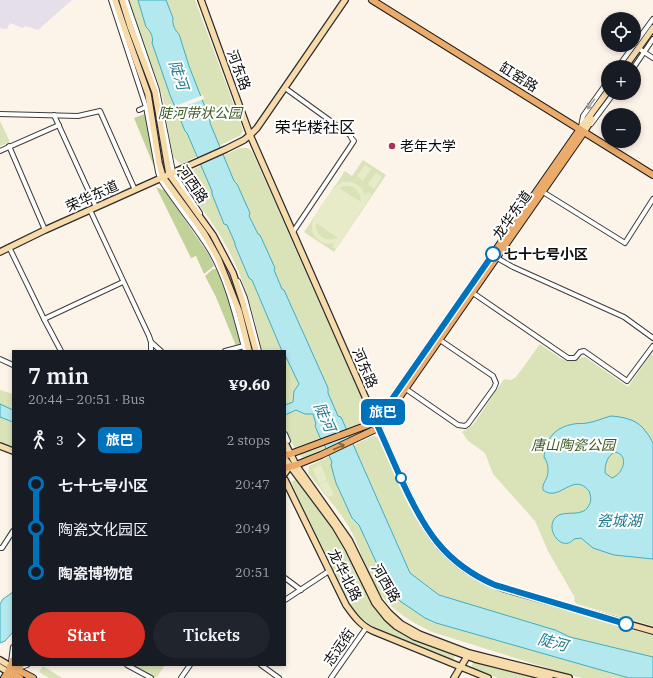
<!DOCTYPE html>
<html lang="en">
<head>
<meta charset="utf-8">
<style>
  body { margin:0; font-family:"IBM Plex Serif","Noto Sans SC",serif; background:#20242c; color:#f1f3f6; height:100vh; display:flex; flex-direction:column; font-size:15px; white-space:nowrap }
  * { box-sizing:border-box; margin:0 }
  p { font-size:13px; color:#9ea1a6 }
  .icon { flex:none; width:22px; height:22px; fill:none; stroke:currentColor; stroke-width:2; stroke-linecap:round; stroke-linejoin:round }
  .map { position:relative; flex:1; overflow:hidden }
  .side { position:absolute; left:12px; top:350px; width:274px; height:316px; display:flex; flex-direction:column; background:#171b24; border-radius:0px; box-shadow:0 2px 6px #0003 }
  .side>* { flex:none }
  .badge { padding:0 8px; border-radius:6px; font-size:14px; line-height:26px }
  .tools { position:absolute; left:601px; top:12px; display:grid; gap:8px }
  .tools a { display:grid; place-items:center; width:40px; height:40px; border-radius:50%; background:#171b24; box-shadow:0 2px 6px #0003; font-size:20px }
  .map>.badge { position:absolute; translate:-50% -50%; box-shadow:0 0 0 2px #fff }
  .legs { display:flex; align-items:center; gap:6px; height:44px; padding:0 16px; font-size:13px }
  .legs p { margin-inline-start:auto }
  .headline { display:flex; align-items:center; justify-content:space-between; height:68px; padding:0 16px }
  h1 { font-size:22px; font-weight:600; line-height:30px }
  .action { display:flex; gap:8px; margin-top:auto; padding:8px 16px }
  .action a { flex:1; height:46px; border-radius:24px; background:#d93025; color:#fff; font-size:16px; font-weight:600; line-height:46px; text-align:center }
  .action a+a { background:#20242c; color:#f1f3f6 }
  ul { padding:0 16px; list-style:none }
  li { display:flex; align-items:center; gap:14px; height:44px; font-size:15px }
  li i { display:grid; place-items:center; width:6px; height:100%; margin:0 5px; background:currentColor }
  li i::after { content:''; width:10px; height:10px; margin:-5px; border:3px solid; border-radius:50%; background:#171b24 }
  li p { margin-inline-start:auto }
  li:first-child i { background:linear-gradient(#0000 50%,currentColor 0) }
  li:last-child i { background:linear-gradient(currentColor 50%,#0000 0) }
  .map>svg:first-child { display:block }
  .industrial { fill:#e5dfe9 }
  .green { fill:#d9e3b7 }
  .forest { fill:#c1d298 }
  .pitch { fill:#e8ebc8; fill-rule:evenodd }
  .water { fill:#b3e8ef; stroke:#41adbf; fill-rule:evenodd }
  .pier { fill:#fdf4e9 }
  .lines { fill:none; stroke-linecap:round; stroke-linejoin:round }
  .street-casing { stroke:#3d3d3d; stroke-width:6 }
  .secondary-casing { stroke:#2c2c2c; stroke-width:8 }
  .primary-casing { stroke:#1b1b1b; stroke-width:8 }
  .street { stroke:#fff; stroke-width:4 }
  .secondary { stroke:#f7dbaa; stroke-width:5.5 }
  .primary { stroke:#ebab6b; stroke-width:6 }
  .oneway { stroke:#9d9d9d }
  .oneway2 { stroke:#86633f }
  .line-1-casing { stroke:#fff; stroke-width:9 }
  .line-1 { stroke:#0072bc; stroke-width:6 }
  .poi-dot { fill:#ac3056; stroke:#fff; stroke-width:1.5 }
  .stop-1-dot { fill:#fff; stroke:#0072bc; stroke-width:2 }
  .labels { text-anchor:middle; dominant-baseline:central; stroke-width:4; stroke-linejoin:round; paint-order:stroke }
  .street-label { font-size:14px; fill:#0a0a0a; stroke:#fff }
  .park-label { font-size:14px; font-style:italic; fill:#3c5a22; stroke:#fff }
  .poi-label { font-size:14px; fill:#0a0a0a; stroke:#fff; text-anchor:start }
  .stop-label { font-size:14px; font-weight:bold; fill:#0a0a0a; stroke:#fff; text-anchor:start }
  .water-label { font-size:15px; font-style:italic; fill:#207b8f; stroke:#fff }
  .quarter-label { font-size:16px; fill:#0a0a0a; stroke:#fff }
</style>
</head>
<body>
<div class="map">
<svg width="653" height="678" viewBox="0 0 653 678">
  <rect width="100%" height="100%" fill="#fdf4e9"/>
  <path class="industrial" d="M0 0H72L38 30 25 26 23 28 10 23 7 29 0 28Z"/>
  <g class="green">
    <path d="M128 0H195L242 127 243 131 241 135 181 164 173 157 162 94Z"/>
    <path d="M0 121 10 142 0 146Z"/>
    <path d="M240 148H248L252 151 371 420V426L368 430 304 459 297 453 285 428V351H262C253 312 244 277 224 242 213 222 197 203 184 184L183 174Z"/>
    <path d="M363 160 386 175 334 252 304 232 345 171 352 176Z"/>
    <path d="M540 344 560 358 567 361 585 357 628 387 651 354 653 356V626L577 604 574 601 575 598 548 551 535 521 493 474 485 453 468 441 462 432 473 425 504 379 511 380 516 377Z"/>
    <path d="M0 390 13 394V446L0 442Z"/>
    <path d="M373 436 377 437 380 440C401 487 417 540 461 571 475 582 491 588 508 594L653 635V678H583L573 676 432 632C411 622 389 609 377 589 365 570 360 546 349 527 337 508 322 491 308 473L309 466Z"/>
    <path d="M298 478 332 524 344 544 364 587 378 611 456 653 453 660 373 627 358 615 351 606 291 482Z"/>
    <path d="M474 660 542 678H498L471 668Z"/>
    <path d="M130 665H165L157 677 153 678Z"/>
    <path d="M43 666 62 678H49L39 672Z"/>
  </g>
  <g class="forest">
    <path d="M145 114 156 169H155L134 118Z"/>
    <path d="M156 187 165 191 209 255 214 266 204 274 196 256 191 258Z"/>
    <path d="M213 269H216C227 293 234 318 241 344L236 346 216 297 205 276Z"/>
  </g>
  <g class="pitch">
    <path d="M365 165 371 169 363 181 357 176Z"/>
    <path d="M376 173 382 177 374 189 368 184Z"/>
    <path d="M342 182C353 181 362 185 365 196L368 192 372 194 336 249 332 247 334 243C329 245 324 244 320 241 314 237 311 231 312 225 313 215 333 186 342 182ZM345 186C355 185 361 192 361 202L339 188ZM316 223 338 238C326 243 315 236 316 223Z"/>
    <path d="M321 465 327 480 319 483 313 469Z"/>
    <path d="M327 481 334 495 328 497 319 484Z"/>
  </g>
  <g class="water">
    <path d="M138 0H166L173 18C172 24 175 31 179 34L189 66 210 120V123L234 181 237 184 250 213 249 216 258 234 260 235 275 268 274 270 282 289 284 290 328 388V393L338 416 341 417 410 573 439 595 555 630 570 637 653 657V678H629L436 623 425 618 400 601 384 579 359 525 352 518 336 483 331 465 332 462 324 444 322 442 315 426 316 424 313 414H305L296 410 285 415V405L293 402 294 391 299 384 285 355V351H282L252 280 249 278 235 245V243L227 225 224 224 212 194V191L187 133 185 131 170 95 152 43C154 38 150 30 146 27Z"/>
    <path d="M0 404 13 410V422L0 417Z"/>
    <path d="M611 416C624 417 639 420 646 432 649 435 651 439 653 443V559L614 555 593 548 581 538 574 539C562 553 545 530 555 518 564 508 584 520 590 503 591 501 591 497 590 494 590 491 587 489 585 487 571 476 558 502 543 490 542 485 545 482 547 477 549 471 548 464 545 458H544C545 439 555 427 574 424 578 423 583 424 587 423 595 422 603 418 611 416ZM615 452C630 455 623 474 612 478L605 473C605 464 607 456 615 452Z"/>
    <path d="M13 592V632L5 641 0 643V604L3 599Z"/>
  </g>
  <path class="pier" d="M203 95 204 99 174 110 173 107Z"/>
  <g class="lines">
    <defs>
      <g id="street">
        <path d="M111 0 146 107 158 172 160 179C176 204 196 227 211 252 228 282 236 318 245 351"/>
        <path d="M126 0 157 90 173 172 200 213"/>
        <path d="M638 48 653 58"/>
        <path d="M618 67 653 19"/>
        <path d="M634 67 653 39"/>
        <path d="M285 88 350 135 352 139 354 141 293 232"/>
        <path d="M139 110 146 107"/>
        <path d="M0 114 78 116 100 111 135 190"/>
        <path d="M54 115 96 207"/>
        <path d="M591 124 614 93"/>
        <path d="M581 127 583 116 608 81"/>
        <path d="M9 146 45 230"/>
        <path d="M0 151 59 125"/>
        <path d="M543 192 625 243 653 199"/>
        <path d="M90 210 149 336 151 342V351"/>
        <path d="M9 247 44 319 61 351"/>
        <path d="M497 258 513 267 624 317 653 338"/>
        <path d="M238 281 245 298 259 351"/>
        <path d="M473 293 568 358H575L580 352 584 351 627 381 653 346"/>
        <path d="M44 319 123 282"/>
        <path d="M151 342 161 351"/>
        <path d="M225 351 244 346"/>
        <path d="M0 359 13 365"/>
        <path d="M406 389 458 425 465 426 468 424 494 388 496 383 493 376 440 340"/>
        <path d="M285 434 288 441"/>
        <path d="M0 548H2L13 531"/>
        <path d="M285 578 301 590"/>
        <path d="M285 600 329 571"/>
        <path d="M11 662 13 647"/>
        <path d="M127 665 151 678"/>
        <path d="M261 665 279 678"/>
        <path d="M18 668 27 665"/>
        <path d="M181 678 190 665"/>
        <path d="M331 678 366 628"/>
      </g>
      <g id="secondary">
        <path d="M115 0 124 27 148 94 159 163 163 177 204 233 218 258 239 311 249 351"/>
        <path d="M122 0 130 26 155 92 169 174 213 235 233 273 243 303 256 351"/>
        <path d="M201 0 250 135 396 467C422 525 440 566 505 589L653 631"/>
        <path d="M625 67 653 28"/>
        <path d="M580 129 608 91"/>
        <path d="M584 132 592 119"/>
        <path d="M0 252 45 230 226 149 244 140 250 135 257 128 345 0"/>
        <path d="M285 443 296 465 349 540 379 601 389 613 401 624 419 634 469 653 569 678"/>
        <path d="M0 446 13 451"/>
        <path d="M285 459 335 526 348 548 375 603 387 618 396 626 415 637 475 659 550 678"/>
        <path d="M285 473 290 466"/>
        <path d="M285 480 346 605C353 615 361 626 373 631L488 678"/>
        <path d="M0 660 10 666"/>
        <path d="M0 667 8 672"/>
        <path d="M454 678 468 655"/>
      </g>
      <g id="primary">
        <path d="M372 0 653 175"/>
        <path d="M285 456 376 422 580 129"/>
        <path d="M285 468 296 465 321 455 378 428 584 132"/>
        <path d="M10 666 33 678"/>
        <path d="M10 672 20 678"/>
        <path d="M4 678 8 672 13 660"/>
        <path d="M9 678 21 665"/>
      </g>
    </defs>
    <use href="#street" class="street-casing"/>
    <use href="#secondary" class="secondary-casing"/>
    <use href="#primary" class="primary-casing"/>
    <use href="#street" class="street"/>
    <use href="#secondary" class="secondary"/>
    <use href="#primary" class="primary"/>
  </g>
  <defs><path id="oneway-shaft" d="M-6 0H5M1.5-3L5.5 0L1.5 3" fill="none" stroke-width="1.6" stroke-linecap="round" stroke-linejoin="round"/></defs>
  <use class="oneway" href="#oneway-shaft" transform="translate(591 104) rotate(126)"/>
  <use class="oneway2" href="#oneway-shaft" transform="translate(339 447) rotate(-24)"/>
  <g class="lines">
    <defs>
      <path id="line-1" d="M493 254 376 422C385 442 393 461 402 481 424 529 444 563 495 585L626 624"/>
    </defs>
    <use href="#line-1" class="line-1-casing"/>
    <use href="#line-1" class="line-1"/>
  </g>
  <circle class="poi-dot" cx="392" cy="146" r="4"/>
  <g class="stop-1-dot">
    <circle cx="493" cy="254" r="7"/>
    <circle cx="401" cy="478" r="5"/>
    <circle cx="626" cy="624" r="7"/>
  </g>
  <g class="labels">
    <g class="street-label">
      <text transform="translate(239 70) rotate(70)">河东路</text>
      <text transform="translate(519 77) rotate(32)">缸窑路</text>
      <text transform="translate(193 184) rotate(56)">河西路</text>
      <text transform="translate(92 196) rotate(-24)">荣华东道</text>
      <text transform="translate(512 215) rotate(-55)">龙华东道</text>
      <text transform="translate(365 368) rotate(66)">河东路</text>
      <text transform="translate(345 575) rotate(63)">龙华北路</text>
      <text transform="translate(386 583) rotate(60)">河西路</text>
      <text transform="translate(339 647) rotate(-55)">志远街</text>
    </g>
    <g class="park-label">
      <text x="200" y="113">陡河带状公园</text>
      <text x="573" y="445">唐山陶瓷公园</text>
    </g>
    <g class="poi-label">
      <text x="400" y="146">老年大学</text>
    </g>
    <g class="stop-label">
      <text x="504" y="254">七十七号小区</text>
    </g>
    <g class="water-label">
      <text transform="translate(179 75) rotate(71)">陡河</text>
      <text transform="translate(325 417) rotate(66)">陡河</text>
      <text x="619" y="520">瓷城湖</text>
      <text transform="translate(553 642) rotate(15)">陡河</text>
    </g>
    <g class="quarter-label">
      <text x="315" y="127">荣华楼社区</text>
    </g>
  </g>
</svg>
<div class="tools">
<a><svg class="icon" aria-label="locate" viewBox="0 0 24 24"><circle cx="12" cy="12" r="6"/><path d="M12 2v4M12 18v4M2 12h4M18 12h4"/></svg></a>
<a>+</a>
<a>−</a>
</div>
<b class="badge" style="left:383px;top:412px;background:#0072bc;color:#fff">旅巴</b>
<section class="side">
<div class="headline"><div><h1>7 min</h1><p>20:44 – 20:51 · Bus</p></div><b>¥9.60</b></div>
<div class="legs"><svg class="icon" aria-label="walk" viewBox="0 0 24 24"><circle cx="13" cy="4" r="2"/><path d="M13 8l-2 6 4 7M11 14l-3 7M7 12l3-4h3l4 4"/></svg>3<svg class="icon" aria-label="forward" viewBox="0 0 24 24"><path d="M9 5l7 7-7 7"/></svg><b class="badge" style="background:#0072bc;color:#fff">旅巴</b><p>2 stops</p></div>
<ul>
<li><i style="color:#0072bc"></i><b>七十七号小区</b><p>20:47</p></li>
<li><i style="color:#0072bc"></i><span>陶瓷文化园区</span><p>20:49</p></li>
<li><i style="color:#0072bc"></i><b>陶瓷博物馆</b><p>20:51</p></li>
</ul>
<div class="action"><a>Start</a><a>Tickets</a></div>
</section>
</div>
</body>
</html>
